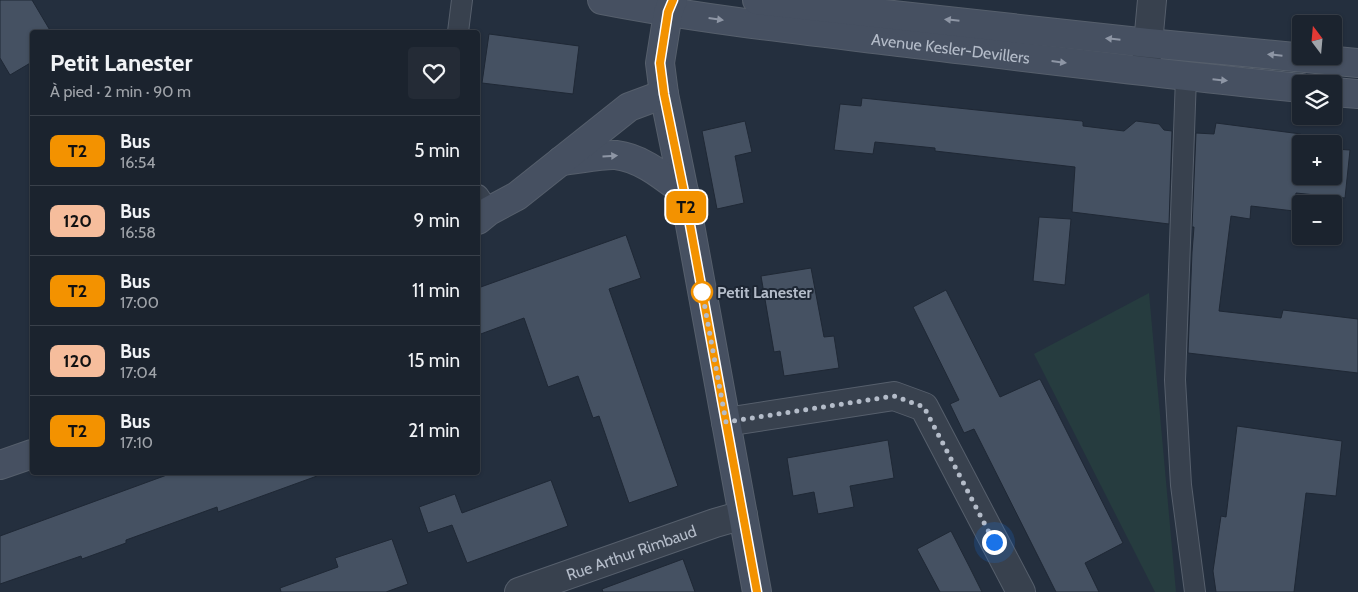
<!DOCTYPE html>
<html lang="fr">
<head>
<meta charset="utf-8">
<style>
  body { margin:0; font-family:Cabin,sans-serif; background:#242b36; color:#f1f3f6; height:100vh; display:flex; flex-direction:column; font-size:19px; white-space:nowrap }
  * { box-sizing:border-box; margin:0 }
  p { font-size:16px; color:#a0a4aa }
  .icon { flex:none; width:28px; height:28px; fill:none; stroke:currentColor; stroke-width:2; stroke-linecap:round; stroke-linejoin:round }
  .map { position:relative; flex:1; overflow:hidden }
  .side { position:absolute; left:30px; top:30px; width:450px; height:445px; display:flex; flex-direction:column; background:#1b232e; border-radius:5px; box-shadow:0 1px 4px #0004,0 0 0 1px #39404a }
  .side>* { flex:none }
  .badge { padding:0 10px; border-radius:8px; font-size:18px; line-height:32px }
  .needle { width:32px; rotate:344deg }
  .buttons { position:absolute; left:1292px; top:15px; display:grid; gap:10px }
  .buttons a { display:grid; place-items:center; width:50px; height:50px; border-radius:5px; background:#1b232e; box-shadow:0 1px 4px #0004,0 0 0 1px #39404a; font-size:25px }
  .you { position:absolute; width:25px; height:25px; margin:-12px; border:4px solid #fff; border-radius:50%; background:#1a73e8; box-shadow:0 0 0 8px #1a73e833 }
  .map>.badge { position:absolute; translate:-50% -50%; box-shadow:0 0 0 2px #fff }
  .round { display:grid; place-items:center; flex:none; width:52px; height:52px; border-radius:5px; background:#242b36 }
  .summary { display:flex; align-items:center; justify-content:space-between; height:85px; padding:0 20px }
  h1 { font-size:24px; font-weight:700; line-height:38px }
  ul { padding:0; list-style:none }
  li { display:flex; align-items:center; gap:15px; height:70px; padding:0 20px; border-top:1px solid #39404a }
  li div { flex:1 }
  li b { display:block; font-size:19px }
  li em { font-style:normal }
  li .badge { min-width:55px; font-weight:700; text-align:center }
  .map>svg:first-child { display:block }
  .green { fill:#263c3f }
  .building { fill:#455162; stroke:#1f2835 }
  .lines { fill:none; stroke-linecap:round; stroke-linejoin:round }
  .lane-casing { stroke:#565f6c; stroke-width:22 }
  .street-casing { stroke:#565f6c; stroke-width:30 }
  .secondary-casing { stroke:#565f6c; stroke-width:30 }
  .lane { stroke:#38414e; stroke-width:20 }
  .street { stroke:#38414e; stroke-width:28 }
  .secondary { stroke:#465061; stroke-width:28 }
  .oneway { fill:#8e96a5 }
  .line-casing { stroke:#fff; stroke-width:11 }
  .line { stroke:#f39200; stroke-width:8 }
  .walk { stroke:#b4bcc9; stroke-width:5; stroke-dasharray:0 9 }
  .stop-dot { fill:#fff; stroke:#f39200; stroke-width:2.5 }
  .labels { text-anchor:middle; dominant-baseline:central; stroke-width:4; stroke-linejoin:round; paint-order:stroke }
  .street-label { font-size:16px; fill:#b4bcc9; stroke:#1d2633 }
  .stop-label { font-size:16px; font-weight:bold; fill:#b4bcc9; stroke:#1d2633; text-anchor:start }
</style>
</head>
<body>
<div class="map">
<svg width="1358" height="592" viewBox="0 0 1358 592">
  <rect width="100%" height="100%" fill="#242f3e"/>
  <path class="green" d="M1149 293 1176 592H1155L1034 354Z"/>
  <g class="building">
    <path d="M0 0H32L51 32H32V62L10 75 0 58Z"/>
    <path d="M489 34 579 46 573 94 482 83Z"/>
    <path d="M862 98 1082 121 1083 122V126L1124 131 1136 121 1159 124 1164 130 1172 131 1169 224 1072 212 1075 167 935 151V148L875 142 873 154 834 150 840 104 861 106Z"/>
    <path d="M745 121 752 152 735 156 744 203 717 209 702 131Z"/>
    <path d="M1216 123 1301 134V176H1334V149L1350 150 1345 198 1296 193 1294 211 1251 206 1250 219 1231 216 1219 311 1281 318 1283 310 1358 319V373L1188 353 1192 252 1194 227H1192L1196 133 1214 134Z"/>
    <path d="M1039 217 1071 219 1065 285 1033 281Z"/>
    <path d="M626 235 641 278 609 289 678 486 629 503 599 416 593 418 578 376 548 387 524 318 478 335V288Z"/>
    <path d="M811 268 824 337 834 336 839 368 784 376 780 351 774 352 761 276Z"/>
    <path d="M946 290 1000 397 1040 379 1056 410 1123 543 1085 563 1099 592H1056L974 429 964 433 950 404 959 400 913 307Z"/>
    <path d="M1237 426 1342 441 1336 496 1306 493 1294 592H1216L1213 571 1221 516 1226 517Z"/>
    <path d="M888 440 894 478 850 486 854 507 818 514 814 492 793 496 787 458Z"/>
    <path d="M175 472H316L317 476 218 512 217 507 126 540V543L82 559 81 556 0 584V536Z"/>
    <path d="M551 480 568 526 467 563 452 525 428 533 419 507 455 494 462 513Z"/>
    <path d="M951 531 969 566 982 592H940L917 549Z"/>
    <path d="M392 539 408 584 386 592H281L280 588 338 567 335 558Z"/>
    <path d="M683 559 695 592H603L602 589Z"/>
  </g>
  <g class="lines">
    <defs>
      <g id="lane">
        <path d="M458 32 462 0"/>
        <path d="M1186 77 1175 380 1181 485 1195 592"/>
        <path d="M478 195 489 211"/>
      </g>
      <g id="street">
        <path d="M1146 66 1152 0"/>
        <path d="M726 422 894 396 924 407 1021 592"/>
        <path id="s1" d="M519 592 715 523 743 515"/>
      </g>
      <g id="secondary">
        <path id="s2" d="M602 0C700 19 799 30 899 42 1033 58 1167 75 1301 88"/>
        <path d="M673 0 668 13 660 63 664 94 684 192 757 592"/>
        <path d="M757 0 1148 43 1358 63"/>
        <path d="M1334 92 1358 94"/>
        <path d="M561 161C575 160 603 154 616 155 642 158 664 177 684 192"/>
        <path d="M478 220 489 211 517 196 629 107 664 94"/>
        <path d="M0 465 32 454"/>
      </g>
    </defs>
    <use href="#lane" class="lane-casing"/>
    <use href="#street" class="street-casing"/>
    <use href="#secondary" class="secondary-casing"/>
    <use href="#lane" class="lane"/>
    <use href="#street" class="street"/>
    <use href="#secondary" class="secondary"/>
  </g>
  <defs><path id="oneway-solid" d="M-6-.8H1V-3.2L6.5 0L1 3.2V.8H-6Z" transform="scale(1.25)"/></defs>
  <g class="oneway">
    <use href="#oneway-solid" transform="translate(716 19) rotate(8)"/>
    <use href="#oneway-solid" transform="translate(952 20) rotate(-174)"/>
    <use href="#oneway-solid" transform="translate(1113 39) rotate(-174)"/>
    <use href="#oneway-solid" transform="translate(1275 55) rotate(-174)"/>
    <use href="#oneway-solid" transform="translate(1059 62) rotate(7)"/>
    <use href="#oneway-solid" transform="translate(1220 80) rotate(6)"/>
    <use href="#oneway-solid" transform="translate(610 156) rotate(-3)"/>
  </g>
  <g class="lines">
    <defs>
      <path id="line" d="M673 0 668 12 660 63 664 94 684 192 757 592"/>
    </defs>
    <use href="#line" class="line-casing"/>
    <use href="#line" class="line"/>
    <path class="walk" d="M702 292 701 286 726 422 894 396 924 407 994 542"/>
  </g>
  <circle class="stop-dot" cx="702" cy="292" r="10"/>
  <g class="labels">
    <g class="street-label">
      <text stroke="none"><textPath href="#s2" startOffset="352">Avenue Kesler-Devillers</textPath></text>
      <text stroke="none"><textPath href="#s1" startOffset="119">Rue Arthur Rimbaud</textPath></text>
    </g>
    <g class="stop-label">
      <text x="717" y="292">Petit Lanester</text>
    </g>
  </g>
</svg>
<div class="buttons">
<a><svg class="needle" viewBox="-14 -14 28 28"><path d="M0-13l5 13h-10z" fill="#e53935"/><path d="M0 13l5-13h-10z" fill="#a0a4aa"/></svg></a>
<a><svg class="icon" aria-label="layers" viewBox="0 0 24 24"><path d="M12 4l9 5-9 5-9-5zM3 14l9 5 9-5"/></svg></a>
<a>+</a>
<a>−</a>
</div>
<div class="you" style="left:994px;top:542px"></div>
<b class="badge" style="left:686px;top:207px;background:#f39200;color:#111">T2</b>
<section class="side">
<div class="summary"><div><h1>Petit Lanester</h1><p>À pied · 2 min · 90 m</p></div><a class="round"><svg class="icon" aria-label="heart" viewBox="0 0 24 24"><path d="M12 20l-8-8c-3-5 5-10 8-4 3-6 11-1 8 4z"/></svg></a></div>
<ul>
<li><span class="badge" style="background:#f39200;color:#111">T2</span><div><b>Bus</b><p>16:54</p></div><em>5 min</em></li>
<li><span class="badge" style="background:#f6bd9c;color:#111">120</span><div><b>Bus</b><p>16:58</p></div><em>9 min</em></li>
<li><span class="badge" style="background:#f39200;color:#111">T2</span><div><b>Bus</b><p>17:00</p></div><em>11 min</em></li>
<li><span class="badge" style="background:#f6bd9c;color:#111">120</span><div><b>Bus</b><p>17:04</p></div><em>15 min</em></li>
<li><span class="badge" style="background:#f39200;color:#111">T2</span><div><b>Bus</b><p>17:10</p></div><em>21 min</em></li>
</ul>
</section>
</div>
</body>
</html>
